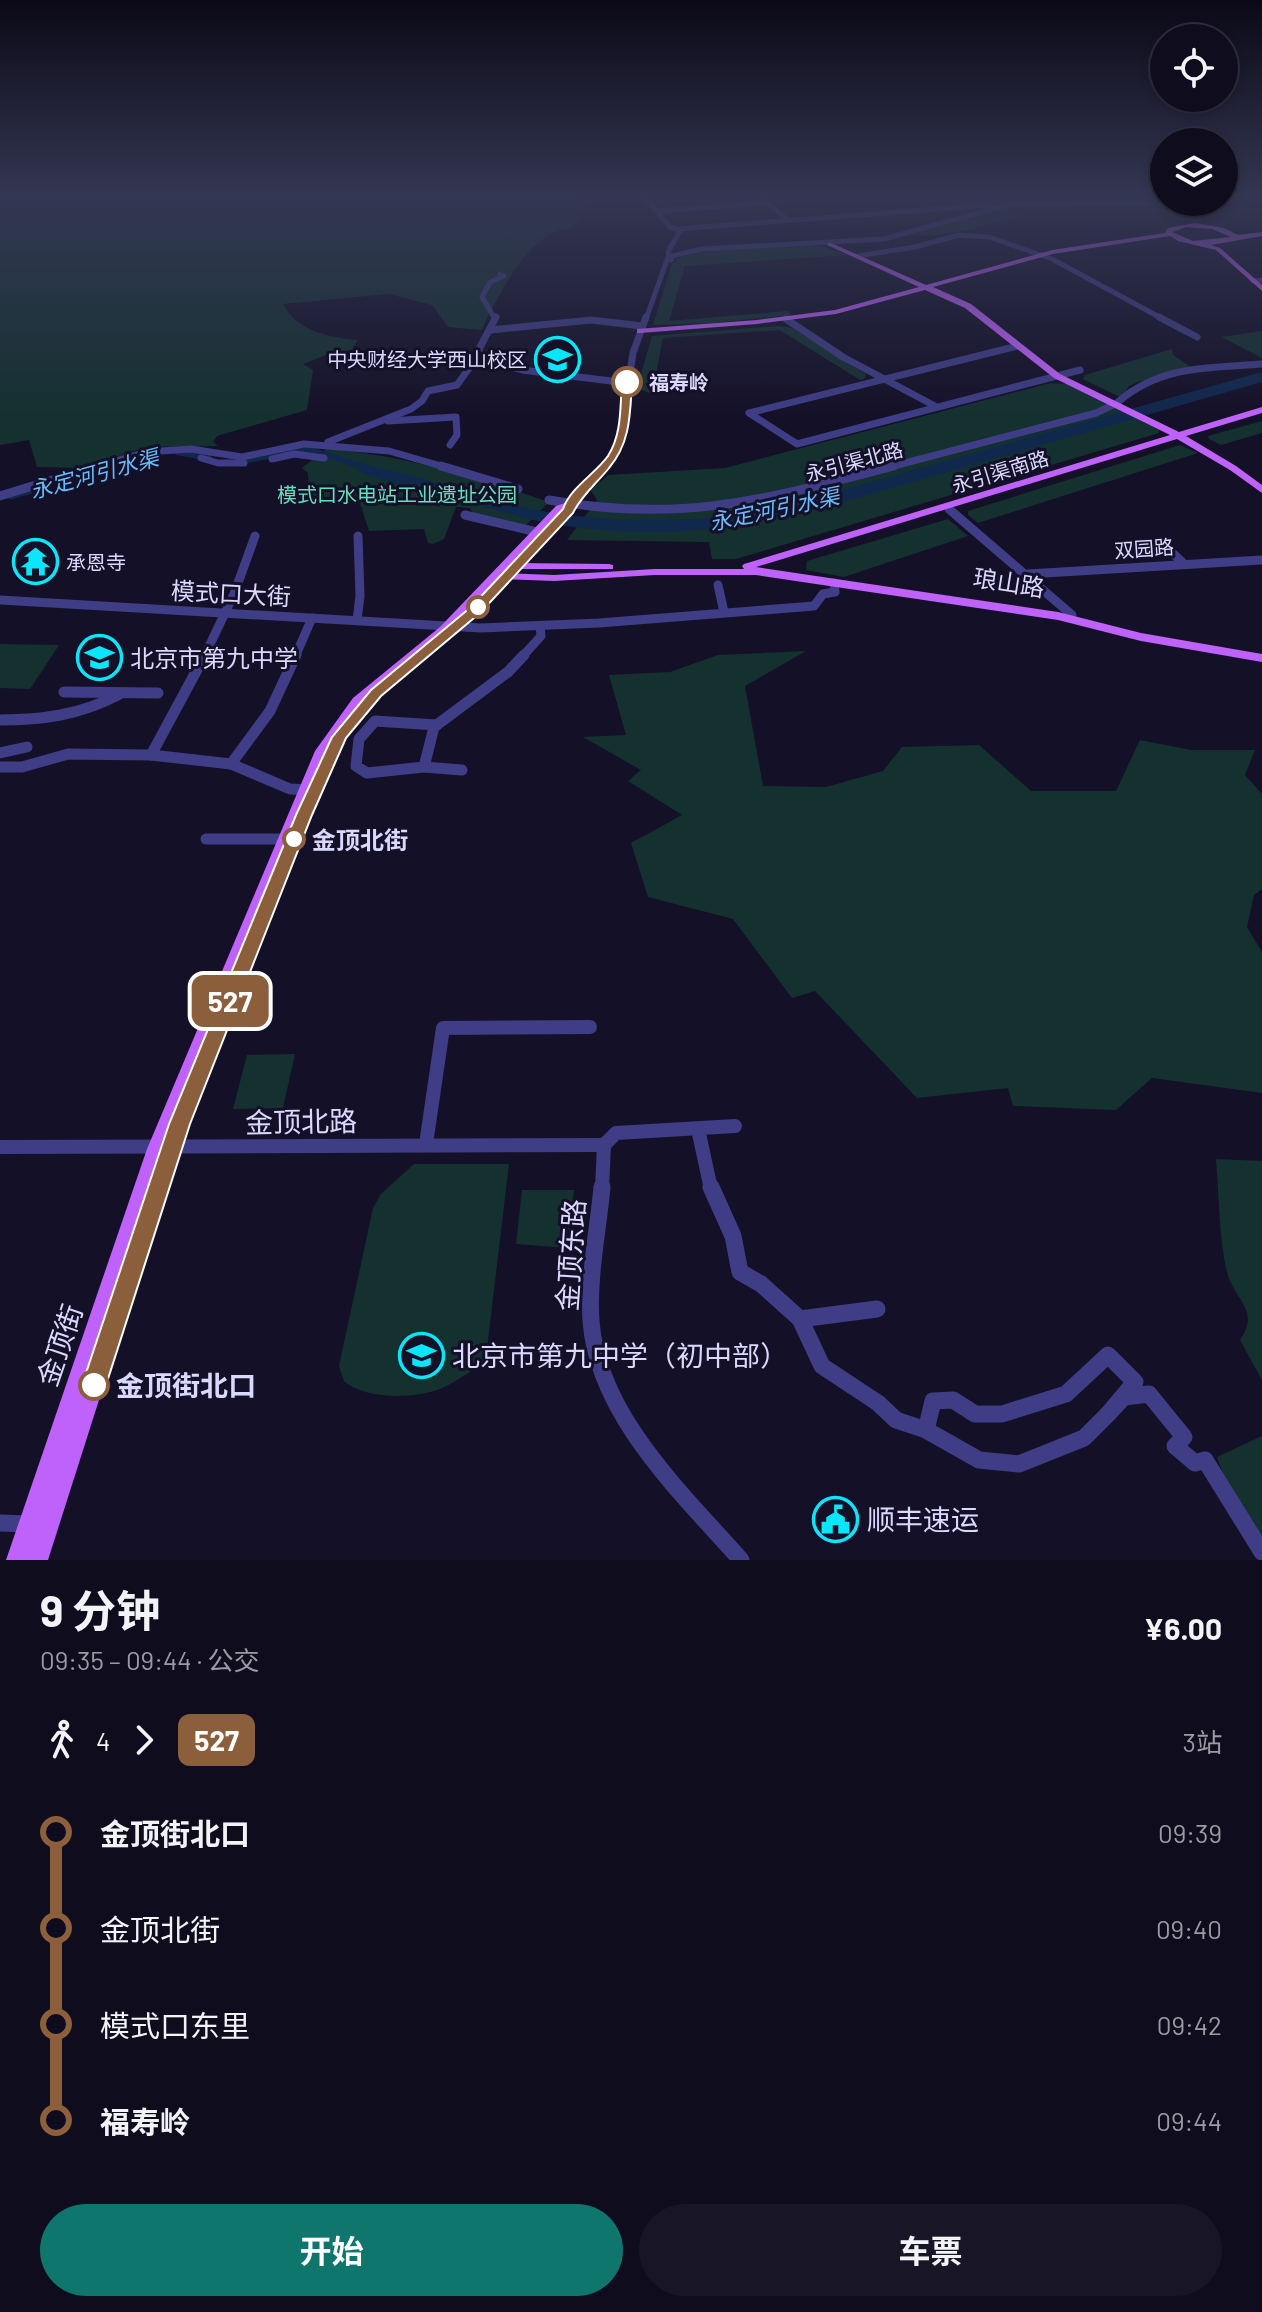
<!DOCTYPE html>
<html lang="zh">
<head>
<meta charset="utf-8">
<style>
  body { margin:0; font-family:Barlow,"Noto Sans SC",sans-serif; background:#181527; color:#f1f3f6; height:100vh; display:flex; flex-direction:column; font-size:30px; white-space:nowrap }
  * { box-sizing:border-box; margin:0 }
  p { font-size:26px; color:#9b9ba4 }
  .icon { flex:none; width:44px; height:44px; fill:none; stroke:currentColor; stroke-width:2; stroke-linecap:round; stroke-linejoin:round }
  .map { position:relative; height:1560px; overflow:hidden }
  .side { display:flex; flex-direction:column; background:#0f0c1e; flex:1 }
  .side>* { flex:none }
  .badge { padding:0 16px; border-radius:12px; font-size:28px; line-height:52px }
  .buttons { position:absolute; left:1150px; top:24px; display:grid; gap:16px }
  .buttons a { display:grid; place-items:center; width:88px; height:88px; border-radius:50%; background:#0f0c1e; box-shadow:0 4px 12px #0003,0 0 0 2px #2f2c3c; font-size:40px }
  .map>.badge { position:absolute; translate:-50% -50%; box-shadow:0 0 0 4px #fff }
  .legs { display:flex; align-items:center; gap:12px; height:88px; padding:0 40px; font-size:26px }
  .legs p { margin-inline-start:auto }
  .head { display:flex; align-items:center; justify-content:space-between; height:136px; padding:0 40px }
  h1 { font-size:44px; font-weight:700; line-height:60px }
  .button { display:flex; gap:16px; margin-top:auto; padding:16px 40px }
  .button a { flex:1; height:92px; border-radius:48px; background:#0f766e; color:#fff; font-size:32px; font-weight:700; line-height:92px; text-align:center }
  .button a+a { background:#181527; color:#f1f3f6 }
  ul { padding:0 40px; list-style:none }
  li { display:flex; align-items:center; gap:28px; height:96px; font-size:30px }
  li i { display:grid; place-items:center; width:12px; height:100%; margin:0 10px; background:currentColor }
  li i::after { content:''; width:20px; height:20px; margin:-10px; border:6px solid; border-radius:50%; background:#0f0c1e }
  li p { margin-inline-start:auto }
  li:first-child i { background:linear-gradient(#0000 50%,currentColor 0) }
  li:last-child i { background:linear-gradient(currentColor 50%,#0000 0) }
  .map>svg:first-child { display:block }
  .green { fill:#143130 }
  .water { fill:#10284c }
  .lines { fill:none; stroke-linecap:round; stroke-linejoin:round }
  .canal-far1 { stroke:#10284c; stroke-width:6 }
  .canal { stroke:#10284c; stroke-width:7 }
  .minor-far5 { stroke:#3e3d85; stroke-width:5 }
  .minor-far4 { stroke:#3e3d85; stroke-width:7 }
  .minor-far3 { stroke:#3e3d85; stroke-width:9 }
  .minor-far2 { stroke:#3e3d85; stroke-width:11 }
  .minor-far1 { stroke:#3e3d85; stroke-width:14 }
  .minor { stroke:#3e3d85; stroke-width:17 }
  .major { fill:#bf62fb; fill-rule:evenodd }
  .line-1 { fill:#8b5e3c; stroke:#fff; stroke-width:2 }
  .stop-1-dot { fill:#fff; stroke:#8b5e3c; stroke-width:4 }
  .labels { text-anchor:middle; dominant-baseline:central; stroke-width:6; stroke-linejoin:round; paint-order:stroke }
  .far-poi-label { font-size:20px; fill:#dbd8fe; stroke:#141028; text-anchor:end }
  .far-stop-label { font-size:20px; font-weight:bold; fill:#dbd8fe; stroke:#141028; text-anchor:start }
  .far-street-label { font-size:20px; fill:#dbd8fe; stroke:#141028 }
  .far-park-label { font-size:20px; fill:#64debd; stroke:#141028 }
  .far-water-label { font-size:22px; font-style:italic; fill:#68bafb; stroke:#141028 }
  .street-label { font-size:24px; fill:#dbd8fe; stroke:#141028 }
  .poi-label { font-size:24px; fill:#dbd8fe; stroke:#141028; text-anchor:start }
  .stop-label { font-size:24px; font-weight:bold; fill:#dbd8fe; stroke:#141028; text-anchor:start }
  .near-street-label { font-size:28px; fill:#dbd8fe; stroke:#141028 }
  .near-poi-label { font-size:28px; fill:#dbd8fe; stroke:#141028; text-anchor:start }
  .near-stop-label { font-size:28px; font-weight:bold; fill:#dbd8fe; stroke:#141028; text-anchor:start }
</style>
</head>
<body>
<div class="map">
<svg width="1262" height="1560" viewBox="0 0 1262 1560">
  <rect width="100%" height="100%" fill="#141028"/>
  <g class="green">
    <path d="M0 198H576L575 201 586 207 573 227C528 231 500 294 481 330L448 327 432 305 389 294 283 304C296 331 331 338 358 340L345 360 326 355 303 364 313 370 307 410 217 436 213 442 218 446 147 447 80 468 37 467 29 440 0 445Z"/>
    <path d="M1119 203 1188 206 1203 222 1172 221 1162 212C1126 212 1087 206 1050 211 1003 218 959 238 910 235L1018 205Z"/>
    <path d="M821 246 848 255 685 266 669 321 788 311 791 315 712 323 653 325 672 264C684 245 795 247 821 246Z"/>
    <path d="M778 326 792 328 866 374 864 379 860 380 780 330 663 338 652 394 637 388 652 336Z"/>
    <path d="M1262 331V358L1221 337Z"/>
    <path d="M1172 349 1173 355 1192 368 1138 382 1129 386 1122 398 1083 379 1085 375Z"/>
    <path d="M1051 383 1067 384 1159 430V433L736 559H712L709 542 567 540 597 500 591 490 608 475 725 468Z"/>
    <path d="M1262 421V433L1221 445 1209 439 1208 436Z"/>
    <path d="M1180 445 1198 453 978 523 968 515V511Z"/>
    <path d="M326 449C405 455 474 477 549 502L524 527 474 515 470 508 456 507 444 539 433 544 428 543 424 529 369 531 358 497 310 500 308 473 302 468Z"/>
    <path d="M948 519 968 536 844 577 806 570 807 561Z"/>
    <path d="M0 644 59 645 30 689 0 688Z"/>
    <path d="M806 651 745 686 763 786 826 787 883 771 902 747 979 745 1031 791H1116L1140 740 1191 750H1255L1245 775 1262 794V889L1254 895 1247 927 1262 952V1093L1152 1078 1116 1110 1013 1106 1008 1088 917 1098 815 991 792 998 733 919 648 897 631 843 682 815 628 781 641 770 583 737 626 735 609 675 670 672 718 655Z"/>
    <path d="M295 1054 283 1108 233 1109 247 1055Z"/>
    <path d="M1216 1159 1262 1161V1380L1240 1340C1261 1310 1234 1300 1227 1272 1219 1239 1219 1194 1216 1159Z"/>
    <path d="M414 1164H509L486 1357 482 1365C468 1372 452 1385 437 1390 412 1399 364 1399 344 1381L339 1366 373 1208 381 1194Z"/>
    <path d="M522 1190H574L567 1248 516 1244Z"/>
    <path d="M1262 1436V1541L1237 1514 1217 1457Z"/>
  </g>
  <path class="water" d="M1262 372V382L836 504C732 533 635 542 528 519 508 514 488 507 469 502 431 492 393 485 357 471L367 465 381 468C433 479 483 500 536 510 613 524 691 523 768 511Z"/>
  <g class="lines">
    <g class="canal-far1">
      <path d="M177 452 209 458"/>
      <path d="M236 462 300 450 314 451 367 468"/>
    </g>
    <g class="canal">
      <path d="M361 466 372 470"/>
      <path d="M11 496 47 486"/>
    </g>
    <g class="minor-far5">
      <path d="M645 198 670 227 677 229 990 205"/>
      <path d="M760 198 789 220"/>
      <path d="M657 211 766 203"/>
      <path d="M858 256 915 247 959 235 989 237 1052 259 1163 319"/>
      <path d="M671 260 668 252 681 229"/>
      <path d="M1253 281 1262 280"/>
      <path d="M495 319 482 297 490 282 504 276 500 274"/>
      <path d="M646 319 668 257 702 249 884 239 1015 203 1207 202"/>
    </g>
    <g class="minor-far4">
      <path d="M496 317 479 349 481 358 522 370 627 383"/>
      <path d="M1159 317 1197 337"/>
      <path d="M786 319 843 357 935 406"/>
      <path d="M491 330 591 320 642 326"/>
      <path d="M1018 346 749 413 797 444 1080 370"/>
      <path d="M1118 402C1161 365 1208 368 1262 364"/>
      <path d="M388 421 456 417 457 435 450 445"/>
      <path d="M328 442 411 409 422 401 428 391 457 385 472 364 483 359"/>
      <path d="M201 458 218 463H244"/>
      <path d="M272 459 294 454 324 458"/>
      <path d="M92 468 146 452 191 449 242 457 304 444 389 451 448 468"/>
      <path d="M603 468 620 441 633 353 646 317"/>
      <path d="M886 468 1096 413 1115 404"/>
    </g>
    <g class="minor-far3">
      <path d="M441 466 518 489"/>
      <path d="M0 496 98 466"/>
      <path d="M549 500C682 524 767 499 894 466"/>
      <path d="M571 504 605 466"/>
      <path d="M949 509 1072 615"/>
      <path d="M465 515 537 532"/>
      <path d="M1161 542 1183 563"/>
      <path d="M1028 574 1262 560"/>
      <path d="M718 585 724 612"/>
      <path d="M0 600 481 628 599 623 814 606 823 594 835 592 834 583"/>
      <path d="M357 620 360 596 358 536"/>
      <path d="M204 657 234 594 255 536"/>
      <path d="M295 657 312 618"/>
      <path d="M522 657 541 636 540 626"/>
    </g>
    <g class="minor-far2">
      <path d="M64 692 158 693"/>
      <path d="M0 720C42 720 80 715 118 695"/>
      <path d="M0 753 27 747"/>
      <path d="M151 755 205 655"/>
      <path d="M231 764 270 711 296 655"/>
      <path d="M0 767H22L68 754 151 755 231 764 290 789 314 790"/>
      <path d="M424 767 367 773 356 766 359 739 375 721 437 725"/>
      <path d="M462 770 424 767 434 727 508 672 524 655"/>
      <path d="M206 839H284"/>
    </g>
    <g class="minor-far1">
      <path d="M698 1129 711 1189"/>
      <path d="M426 1144 443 1028 590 1027"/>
      <path d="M604 1145 616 1133 735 1126"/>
      <path d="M0 1147 604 1145"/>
      <path d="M602 1189 604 1145"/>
    </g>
    <g class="minor">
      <path d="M602 1187C598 1231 588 1277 591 1321 598 1416 682 1493 741 1560"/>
      <path d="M711 1187 733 1236 740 1272 761 1284 800 1319 877 1309"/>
      <path d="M800 1319 822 1366 878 1403 896 1420 926 1430 933 1401 953 1400 975 1414H1002L1066 1394 1108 1355 1135 1382 1109 1413 1124 1397 1149 1394 1184 1437 1175 1446 1195 1463 1205 1460 1262 1552"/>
      <path d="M926 1430 979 1460 1019 1464 1084 1438 1109 1413"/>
      <path d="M0 1523 30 1524"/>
    </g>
    <path class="major" d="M1195 223 1224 228 1238 235 1262 232V236L1211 245 1220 248 1262 285V291L1216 250 1178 241 1170 236 1053 254 933 287 971 304 1060 374 1179 432 1262 407V413L1186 436 1236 466 1262 485V493L1230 470 1177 439 756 567 1058 612 1141 633 1262 654V662L1141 641 1058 620 756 575H655L554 581 498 579 448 633 363 704 329 751 298 825 305 830 179 1149 48 1560H6L147 1149 315 751 353 698 440 627 556 506 571 501 576 504 564 510 513 563 609 564 613 565V569H507L504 573 554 575 655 569H744L742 566 744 564 1170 435 1054 378 965 308 925 290 836 314 757 324 640 333H637V329L757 320 835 310 919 287 827 245 829 242 926 285 1052 250 1165 233 1168 228ZM1186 227 1212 229 1231 237 1193 241 1172 232Z"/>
  </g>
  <linearGradient id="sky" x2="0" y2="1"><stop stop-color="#0b0916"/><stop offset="0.47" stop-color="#343753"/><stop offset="1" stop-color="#343753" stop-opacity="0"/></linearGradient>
  <rect width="1262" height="417" fill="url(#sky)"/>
  <path class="line-1" d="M627 379 632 382C630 413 631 442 609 468 597 483 581 496 573 513L480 613 381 696 346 738 312 815 190 1124 106 1385 102 1393 94 1397 85 1393 82 1385 169 1124 296 815 332 737 371 690 471 607 563 509C570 488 595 474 608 456 622 434 620 407 622 382Z"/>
  <defs>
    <symbol id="university-ring" viewBox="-11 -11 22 22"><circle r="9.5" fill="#141028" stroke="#09e6f9" stroke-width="1.5"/><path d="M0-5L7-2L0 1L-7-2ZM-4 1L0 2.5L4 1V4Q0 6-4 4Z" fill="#09e6f9"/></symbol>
    <symbol id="temple-ring" viewBox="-11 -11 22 22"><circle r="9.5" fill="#141028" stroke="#09e6f9" stroke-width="1.5"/><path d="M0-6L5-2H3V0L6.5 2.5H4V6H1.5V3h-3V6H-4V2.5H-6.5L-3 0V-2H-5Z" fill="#09e6f9"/></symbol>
    <symbol id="school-ring" viewBox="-11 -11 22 22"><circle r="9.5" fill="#141028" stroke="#09e6f9" stroke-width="1.5"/><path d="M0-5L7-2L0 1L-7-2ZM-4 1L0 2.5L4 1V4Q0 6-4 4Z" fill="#09e6f9"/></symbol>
    <symbol id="civic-ring" viewBox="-11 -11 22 22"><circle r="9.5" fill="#141028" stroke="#09e6f9" stroke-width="1.5"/><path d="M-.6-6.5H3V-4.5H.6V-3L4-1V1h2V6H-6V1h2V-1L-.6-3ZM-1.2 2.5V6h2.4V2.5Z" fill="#09e6f9"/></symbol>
  </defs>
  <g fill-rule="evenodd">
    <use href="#university-ring" x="532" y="334" width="51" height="51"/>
    <use href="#temple-ring" x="10" y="536" width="51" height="51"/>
    <use href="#school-ring" x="74" y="632" width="51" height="51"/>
    <use href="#school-ring" x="396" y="1330" width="51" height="51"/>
    <use href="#civic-ring" x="810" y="1494" width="51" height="51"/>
  </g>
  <g class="stop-1-dot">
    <circle cx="627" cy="382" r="14"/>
    <circle cx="478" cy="607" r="10"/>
    <circle cx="294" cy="839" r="10"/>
    <circle cx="94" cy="1385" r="14"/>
  </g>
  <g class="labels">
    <g class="far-poi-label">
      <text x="527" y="359">中央财经大学西山校区</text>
      <text x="66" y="562" text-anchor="start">承恩寺</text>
    </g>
    <g class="far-stop-label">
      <text x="649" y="382">福寿岭</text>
    </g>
    <g class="far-street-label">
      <text transform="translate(854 461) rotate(-15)">永引渠北路</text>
      <text transform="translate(1000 471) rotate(-17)">永引渠南路</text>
      <text transform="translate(1144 548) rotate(-4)">双园路</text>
    </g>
    <g class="far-park-label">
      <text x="397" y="494">模式口水电站工业遗址公园</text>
    </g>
    <g class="far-water-label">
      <text transform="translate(94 473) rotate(-15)">永定河引水渠</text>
      <text transform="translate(774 508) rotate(-12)">永定河引水渠</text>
    </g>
    <g class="street-label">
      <text transform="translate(1009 582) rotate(9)">琅山路</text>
      <text transform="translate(231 593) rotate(3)">模式口大街</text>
    </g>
    <g class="poi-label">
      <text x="130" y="657">北京市第九中学</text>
    </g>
    <g class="stop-label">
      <text x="312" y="839">金顶北街</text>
    </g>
    <g class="near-street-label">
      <text transform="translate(301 1121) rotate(-1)">金顶北路</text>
      <text transform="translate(570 1255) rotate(-86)">金顶东路</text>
      <text transform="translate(59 1345) rotate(-71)">金顶街</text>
    </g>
    <g class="near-poi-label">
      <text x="452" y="1355">北京市第九中学（初中部）</text>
      <text x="867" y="1519">顺丰速运</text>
    </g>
    <g class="near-stop-label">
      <text x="116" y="1385">金顶街北口</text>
    </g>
  </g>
</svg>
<div class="buttons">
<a><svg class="icon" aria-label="locate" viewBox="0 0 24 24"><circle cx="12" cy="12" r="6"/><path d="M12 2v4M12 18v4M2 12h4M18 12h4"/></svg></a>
<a><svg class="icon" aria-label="layers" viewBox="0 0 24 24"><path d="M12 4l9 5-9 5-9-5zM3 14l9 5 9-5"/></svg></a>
</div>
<b class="badge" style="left:230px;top:1001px;background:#8b5e3c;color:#fff">527</b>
</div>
<section class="side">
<div class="head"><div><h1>9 分钟</h1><p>09:35 – 09:44 · 公交</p></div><b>¥6.00</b></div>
<div class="legs"><svg class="icon" aria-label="walk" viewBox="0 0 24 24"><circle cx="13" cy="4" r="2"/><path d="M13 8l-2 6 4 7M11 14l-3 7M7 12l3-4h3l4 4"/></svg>4<svg class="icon" aria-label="forward" viewBox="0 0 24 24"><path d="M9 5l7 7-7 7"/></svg><b class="badge" style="background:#8b5e3c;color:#fff">527</b><p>3站</p></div>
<ul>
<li><i style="color:#8b5e3c"></i><b>金顶街北口</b><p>09:39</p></li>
<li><i style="color:#8b5e3c"></i><span>金顶北街</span><p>09:40</p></li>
<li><i style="color:#8b5e3c"></i><span>模式口东里</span><p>09:42</p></li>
<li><i style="color:#8b5e3c"></i><b>福寿岭</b><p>09:44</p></li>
</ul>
<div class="button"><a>开始</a><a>车票</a></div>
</section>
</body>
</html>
